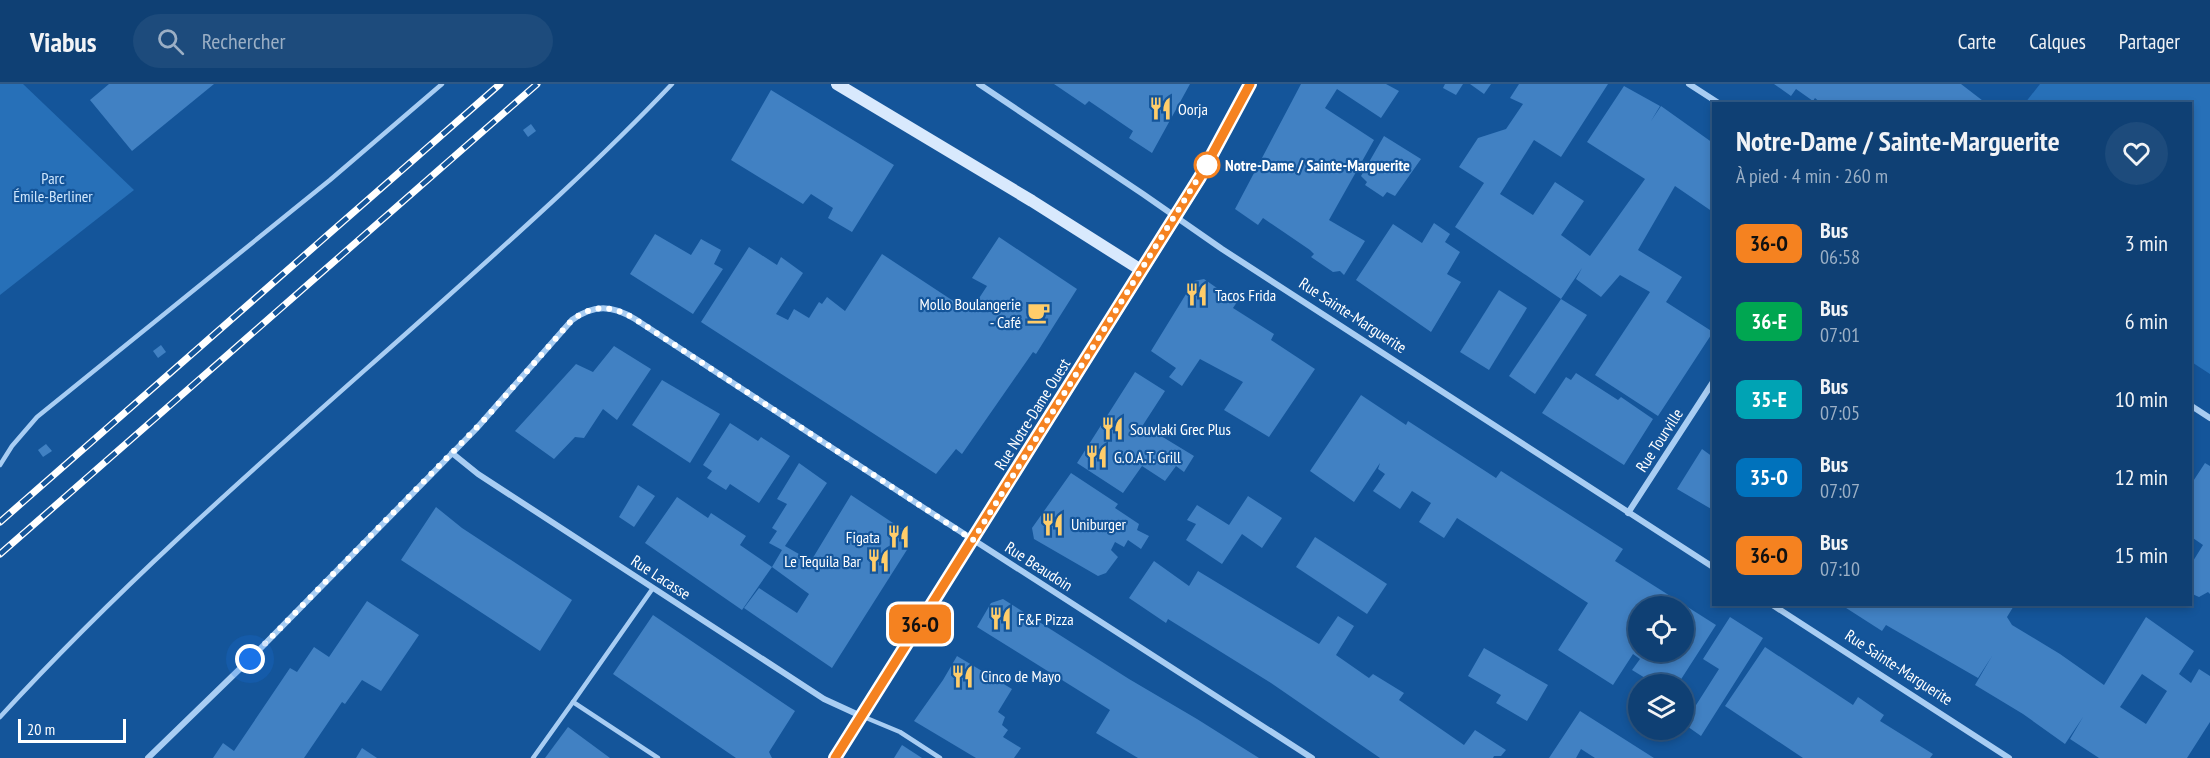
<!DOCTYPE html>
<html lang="fr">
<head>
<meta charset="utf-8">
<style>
  body { margin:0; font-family:"PT Sans Narrow",sans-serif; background:#1d4b7c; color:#f1f3f6; height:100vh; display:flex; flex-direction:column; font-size:22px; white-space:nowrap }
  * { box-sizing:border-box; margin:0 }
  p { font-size:20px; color:#9bafc5 }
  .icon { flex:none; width:33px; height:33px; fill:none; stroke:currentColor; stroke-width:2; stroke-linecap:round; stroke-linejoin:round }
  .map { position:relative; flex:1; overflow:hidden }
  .details { position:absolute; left:1712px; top:18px; width:480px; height:504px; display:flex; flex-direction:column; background:#0f4074; border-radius:0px; box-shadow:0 3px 9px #0003,0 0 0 2px #2f5986 }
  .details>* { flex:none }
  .badge { padding:0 12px; border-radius:9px; font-size:21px; line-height:39px }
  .tools { position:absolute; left:1628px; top:512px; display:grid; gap:12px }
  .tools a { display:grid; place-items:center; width:66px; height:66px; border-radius:50%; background:#0f4074; box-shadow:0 3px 9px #0003,0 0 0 2px #2f5986; font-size:30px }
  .scale { position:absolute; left:18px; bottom:15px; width:108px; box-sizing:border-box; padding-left:6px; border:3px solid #fff; border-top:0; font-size:16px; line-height:21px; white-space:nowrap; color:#fff; -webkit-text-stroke:4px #14559a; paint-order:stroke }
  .you { position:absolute; width:30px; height:30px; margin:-15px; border:4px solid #fff; border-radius:50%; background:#1a73e8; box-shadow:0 0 0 9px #1a73e833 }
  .map>.badge { position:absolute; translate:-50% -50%; box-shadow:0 0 0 3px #fff }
  .round { display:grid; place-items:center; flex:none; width:63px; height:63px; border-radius:32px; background:#1d4b7c }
  .summary { display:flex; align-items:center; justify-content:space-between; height:102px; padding:0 24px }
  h1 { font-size:28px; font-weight:700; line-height:45px }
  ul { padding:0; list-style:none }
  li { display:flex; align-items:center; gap:18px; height:78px; padding:0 24px }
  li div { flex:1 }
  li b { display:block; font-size:22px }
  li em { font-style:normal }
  li .badge { min-width:66px; font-weight:700; text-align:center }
  header { display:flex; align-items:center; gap:36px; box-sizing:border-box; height:84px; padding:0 30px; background:#0f4074; border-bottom:2px solid #2f5986 }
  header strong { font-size:28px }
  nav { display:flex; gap:33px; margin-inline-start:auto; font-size:21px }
  .search { width:420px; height:54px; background:#1d4b7c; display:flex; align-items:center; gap:15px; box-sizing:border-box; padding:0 21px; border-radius:33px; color:#9bafc5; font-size:22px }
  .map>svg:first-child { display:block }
  .green { fill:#2770b8 }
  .building { fill:#4181c3; fill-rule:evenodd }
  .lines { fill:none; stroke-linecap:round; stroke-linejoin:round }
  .lane { stroke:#a8cdf3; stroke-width:4.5 }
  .street { stroke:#a8cdf3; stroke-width:6 }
  .secondary { stroke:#d8e9fd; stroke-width:12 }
  .rail-casing { stroke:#fff; stroke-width:7 }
  .rail { stroke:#14559a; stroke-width:4.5; stroke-dasharray:14; stroke-linecap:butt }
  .line-casing { stroke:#fff; stroke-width:14 }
  .line { stroke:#f58220; stroke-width:9 }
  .walk { stroke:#fff; stroke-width:6; stroke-dasharray:0 10.8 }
  .stop-dot { fill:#fff; stroke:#f58220; stroke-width:3 }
  .labels { text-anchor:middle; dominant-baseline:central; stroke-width:4.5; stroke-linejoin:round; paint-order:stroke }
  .poi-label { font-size:16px; fill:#fff; stroke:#14559a; text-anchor:start }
  .stop-label { font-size:16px; font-weight:bold; fill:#fff; stroke:#14559a; text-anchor:start }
  .park-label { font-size:16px; fill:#d0e7fd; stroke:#14559a }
  .street-label { font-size:16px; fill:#fff; stroke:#14559a }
</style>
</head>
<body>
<header>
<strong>Viabus</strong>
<div class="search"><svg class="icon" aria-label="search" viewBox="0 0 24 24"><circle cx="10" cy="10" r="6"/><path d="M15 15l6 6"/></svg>Rechercher</div>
<nav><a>Carte</a><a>Calques</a><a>Partager</a></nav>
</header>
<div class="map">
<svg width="2210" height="674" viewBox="0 0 2210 674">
  <rect width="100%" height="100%" fill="#14559a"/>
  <g class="green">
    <path d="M0 0H23L134 106 0 211Z"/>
    <path d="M2040 0H2210V290L2190 277V20L2025 19Z"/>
  </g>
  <g class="building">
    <path d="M109 0H214L132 67 90 16Z"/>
    <path d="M1054 0H1190L1152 69 1129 54 1133 47 1089 17 1085 21Z"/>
    <path d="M1301 0H1386L1399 7 1381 34 1337 5 1325 24 1374 56 1329 136 1365 157 1344 191 1340 187 1333 188 1311 173 1314 170 1310 166 1263 134 1258 141 1235 125Z"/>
    <path d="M1445 0H1463L1456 11 1443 4Z"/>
    <path d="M1470 0H1491L1484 10Z"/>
    <path d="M1519 0H1608L1561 73 1534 56 1500 110 1533 131 1555 98 1584 117 1561 151 1590 172 1645 95 1587 58 1624 2 1660 22 1651 37 1661 22 1713 59V128L1675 102 1638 166 1682 193 1666 218 1713 248 1658 332 1595 291 1650 208 1620 191 1601 213 1576 195 1582 184 1561 215 1455 143 1484 99 1459 83 1478 54 1506 45 1523 20 1510 14Z"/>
    <path d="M1774 0H1961L1987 20H1822L1815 14 1813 17 1796 5 1791 12Z"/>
    <path d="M771 6 894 81 852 148 828 134 833 124 811 110 803 120 731 76Z"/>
    <path d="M531 40 536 47 528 53 523 46Z"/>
    <path d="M1384 52 1421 75 1395 112 1387 108 1383 113 1365 101 1367 98 1361 92Z"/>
    <path d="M1434 139 1450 150 1445 158 1460 168 1447 190 1461 198 1431 248 1356 196 1393 140 1422 159Z"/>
    <path d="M655 150 691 171 701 155 721 166 714 180 723 185 693 230 630 190Z"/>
    <path d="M999 153 1077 205 1036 270 1033 268 962 370 956 365 936 390 701 238 749 163 777 181 781 173 803 189 776 230 788 236 794 225 809 234 819 218 822 220 827 213 845 227 882 170 970 228 987 202 972 194Z"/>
    <path d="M1204 195 1237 218 1233 224 1274 250 1271 256 1315 285 1269 353 1224 326 1243 298 1200 275 1182 302 1169 293 1176 284 1151 267 1194 197Z"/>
    <path d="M1499 206 1527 224 1489 286 1460 268Z"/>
    <path d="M1561 215 1587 231 1535 310 1509 292Z"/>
    <path d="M161 261 166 268 158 274 153 267Z"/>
    <path d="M614 262 651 285 617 336 603 325 584 354 575 353 554 375 515 347 576 280 593 288Z"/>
    <path d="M1135 288 1165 307 1143 341 1194 372 1184 388 1176 382 1165 397 1142 382 1123 409 1077 379Z"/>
    <path d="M1576 289 1618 316 1621 313 1653 335 1624 381 1542 329 1566 293 1571 296Z"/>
    <path d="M662 296 720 330 690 379 632 341Z"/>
    <path d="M1361 311 1406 341 1408 337 1496 394 1501 387 1623 465 1615 477 1716 541 1678 600H1655L1632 586 1640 575 1633 570 1613 601 1558 566 1588 519 1457 434 1444 454 1419 438 1431 419 1412 407 1400 425 1373 407 1385 390 1378 385 1380 379 1354 418 1310 387ZM1638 522H1683V567H1638Z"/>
    <path d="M730 339 758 357 761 353 790 372 759 419 730 400 726 406 707 394 712 387 703 381Z"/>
    <path d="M46 360 52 367 43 373 38 366Z"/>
    <path d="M1702 365 1713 373V426L1677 405Z"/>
    <path d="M799 379 827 399 785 462 811 477 851 411 908 449 910 461 832 584 744 524 759 504 797 529 809 510 772 483 782 466 769 459 777 447 772 444 787 420 777 415Z"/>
    <path d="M2205 379 2210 382V510L2208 508 2199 513 2190 509V482L2203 461 2190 452V402Z"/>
    <path d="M1071 389 1118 420 1115 424 1139 440 1137 446 1149 452 1141 465 1128 456 1124 463 1115 458 1111 466 1118 473 1106 489 1098 492 1034 455 1032 444Z"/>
    <path d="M638 401 655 412 634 443 619 433Z"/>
    <path d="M1248 412 1282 434 1262 464 1242 450 1222 480 1186 456 1196 440 1187 436 1197 421 1229 441Z"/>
    <path d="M677 413 708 434 711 429 746 452 740 461 772 483 742 526 645 459Z"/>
    <path d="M436 423 462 444 572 516 540 567 401 476Z"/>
    <path d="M1315 453 1387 500 1367 530 1296 483Z"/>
    <path d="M1154 477 1189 502 1198 487 1319 560 1338 532 1354 542 1336 571 1369 594 1373 590 1404 609 1399 616 1464 661 1475 646 1506 666 1501 672H1494L1493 674H1380L1271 599 1168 535 1166 539 1129 514Z"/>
    <path d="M1003 515 1129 595 1197 635 1259 674H1138L1096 649 1110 626 977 543 991 519Z"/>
    <path d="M367 517 419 551 381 607 362 596 345 620 342 618 304 674H213L223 659 234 667 290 584 297 588 314 563 329 573Z"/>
    <path d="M1844 520H2015L2007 533 2012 541 2060 570 2104 601 2146 533 2194 567 2179 590 2191 599 2199 585 2210 592V638L2187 674H2099L2070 655 2083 633 2065 660 2023 630 1975 601 1992 572 1978 594 1886 541 1882 547 1843 522ZM2142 590 2167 607 2146 640 2120 623Z"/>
    <path d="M653 531 795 627 769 668 772 674H736L613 590Z"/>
    <path d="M1730 533 1763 554 1701 652 1684 640 1719 585 1703 575Z"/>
    <path d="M1765 563 1853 621 1858 613 1884 631 1880 637 1933 670 1930 674H1803L1725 622Z"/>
    <path d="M1484 564 1548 601 1527 637 1496 619 1501 611 1468 592Z"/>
    <path d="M957 572 1012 605 998 628 1005 633 1002 641 1008 646 1003 653 1021 664 1014 674H976L914 637 943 596Z"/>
    <path d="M1580 627 1654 674H1595L1581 665 1576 674H1549Z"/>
    <path d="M568 643 610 674H545Z"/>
    <path d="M902 661 922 674H894Z"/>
    <path d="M362 664 377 674H356Z"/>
  </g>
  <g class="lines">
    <g class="lane">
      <path d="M0 381 12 362 37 333 330 96 442 0"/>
      <path d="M653 504 573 618 658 674"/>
      <path d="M0 633C138 482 294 350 446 214 523 145 601 75 672 0"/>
      <path d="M864 633 900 648 940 674"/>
      <path d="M533 674 573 618"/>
    </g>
    <g class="street">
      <path d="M979 0 1143 110 1222 165 1713 483"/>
      <path d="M1689 0 1720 20"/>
      <path d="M2190 321 2210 334"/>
      <path d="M452 369 478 390 824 615 861 632"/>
      <path d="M1628 429 1713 298"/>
      <path d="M1771 520 2009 674"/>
      <path d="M148 674 250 575 476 345 572 236C594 220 612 221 635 235L924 424 1312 674"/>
    </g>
    <g class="secondary">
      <path d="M837 0 1032 117 1141 186"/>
      <path d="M835 674 1200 94 1250 0"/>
    </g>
    <defs>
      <g id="rail">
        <path d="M0 438 500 0"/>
        <path d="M0 470 537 0"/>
      </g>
    </defs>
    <use href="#rail" class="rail-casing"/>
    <use href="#rail" class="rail"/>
  </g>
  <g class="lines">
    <defs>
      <path id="line" d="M835 674 1200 93 1250 0"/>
    </defs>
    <use href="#line" class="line-casing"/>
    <use href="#line" class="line"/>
    <path class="walk" d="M250 575 485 335 572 236C594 220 612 221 635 235L973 456 1210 75 1207 81"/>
  </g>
  <defs>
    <symbol id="restaurant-bare" viewBox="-9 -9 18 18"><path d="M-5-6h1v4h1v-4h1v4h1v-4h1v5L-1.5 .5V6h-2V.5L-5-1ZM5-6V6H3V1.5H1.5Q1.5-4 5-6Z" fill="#ffcd6a" stroke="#14559a" stroke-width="2.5" paint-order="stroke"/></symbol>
    <symbol id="cafe-bare" viewBox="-9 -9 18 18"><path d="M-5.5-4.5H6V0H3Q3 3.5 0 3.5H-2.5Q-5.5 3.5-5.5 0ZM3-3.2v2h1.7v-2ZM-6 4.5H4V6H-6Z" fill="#ffcd6a" stroke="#14559a" stroke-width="2.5" paint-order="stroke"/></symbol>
  </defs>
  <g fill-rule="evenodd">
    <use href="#restaurant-bare" x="1144" y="8" width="33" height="33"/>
    <use href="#restaurant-bare" x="1180" y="194" width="33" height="33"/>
    <use href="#cafe-bare" x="1022" y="212" width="33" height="33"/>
    <use href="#restaurant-bare" x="1096" y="328" width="33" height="33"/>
    <use href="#restaurant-bare" x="1080" y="356" width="33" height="33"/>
    <use href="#restaurant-bare" x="1036" y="424" width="33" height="33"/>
    <use href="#restaurant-bare" x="882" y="436" width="33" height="33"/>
    <use href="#restaurant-bare" x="862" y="460" width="33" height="33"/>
    <use href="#restaurant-bare" x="984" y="518" width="33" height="33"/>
    <use href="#restaurant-bare" x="946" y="576" width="33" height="33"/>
  </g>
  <circle class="stop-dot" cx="1207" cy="81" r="12"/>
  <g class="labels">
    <g class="poi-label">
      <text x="1178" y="25">Oorja</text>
      <text x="1215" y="211">Tacos Frida</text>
      <text x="1021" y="220" text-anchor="end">Mollo Boulangerie<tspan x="1021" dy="18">- Café</tspan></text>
      <text x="1130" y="345">Souvlaki Grec Plus</text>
      <text x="1114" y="373">G.O.A.T. Grill</text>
      <text x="1071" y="440">Uniburger</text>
      <text x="880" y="453" text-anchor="end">Figata</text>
      <text x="861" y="477" text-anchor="end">Le Tequila Bar</text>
      <text x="1018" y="535">F&amp;F Pizza</text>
      <text x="981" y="592">Cinco de Mayo</text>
    </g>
    <g class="stop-label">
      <text x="1225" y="81">Notre-Dame / Sainte-Marguerite</text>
    </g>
    <g class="park-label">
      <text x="53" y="94">Parc<tspan x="53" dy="18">Émile-Berliner</tspan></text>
    </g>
    <g class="street-label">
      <text transform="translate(1353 231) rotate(33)">Rue Sainte-Marguerite</text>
      <text transform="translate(1032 330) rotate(-58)">Rue Notre-Dame Ouest</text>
      <text transform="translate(1659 356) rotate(-57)">Rue Tourville</text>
      <text transform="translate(1039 482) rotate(33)">Rue Beaudoin</text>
      <text transform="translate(661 493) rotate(33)">Rue Lacasse</text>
      <text transform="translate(1899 583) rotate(33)">Rue Sainte-Marguerite</text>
    </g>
  </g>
</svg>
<div class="tools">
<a><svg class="icon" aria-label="locate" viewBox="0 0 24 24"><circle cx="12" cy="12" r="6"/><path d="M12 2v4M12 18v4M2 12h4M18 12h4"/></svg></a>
<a><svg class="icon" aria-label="layers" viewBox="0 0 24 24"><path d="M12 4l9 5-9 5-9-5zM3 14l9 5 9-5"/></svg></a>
</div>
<div class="scale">20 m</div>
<div class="you" style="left:250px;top:575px"></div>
<b class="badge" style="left:920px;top:540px;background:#f58220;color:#111">36-O</b>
<section class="details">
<div class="summary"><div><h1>Notre-Dame / Sainte-Marguerite</h1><p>À pied · 4 min · 260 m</p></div><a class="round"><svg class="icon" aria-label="heart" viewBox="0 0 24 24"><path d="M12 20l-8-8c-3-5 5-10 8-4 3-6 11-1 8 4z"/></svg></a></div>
<ul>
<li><span class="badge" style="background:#f58220;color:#111">36-O</span><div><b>Bus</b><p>06:58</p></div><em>3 min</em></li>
<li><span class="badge" style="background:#00a651;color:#fff">36-E</span><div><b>Bus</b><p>07:01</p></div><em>6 min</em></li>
<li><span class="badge" style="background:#00a3b4;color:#fff">35-E</span><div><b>Bus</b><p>07:05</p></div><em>10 min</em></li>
<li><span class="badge" style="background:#0072bc;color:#fff">35-O</span><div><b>Bus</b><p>07:07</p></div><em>12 min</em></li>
<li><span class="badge" style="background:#f58220;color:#111">36-O</span><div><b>Bus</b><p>07:10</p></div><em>15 min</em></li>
</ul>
</section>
</div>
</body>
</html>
